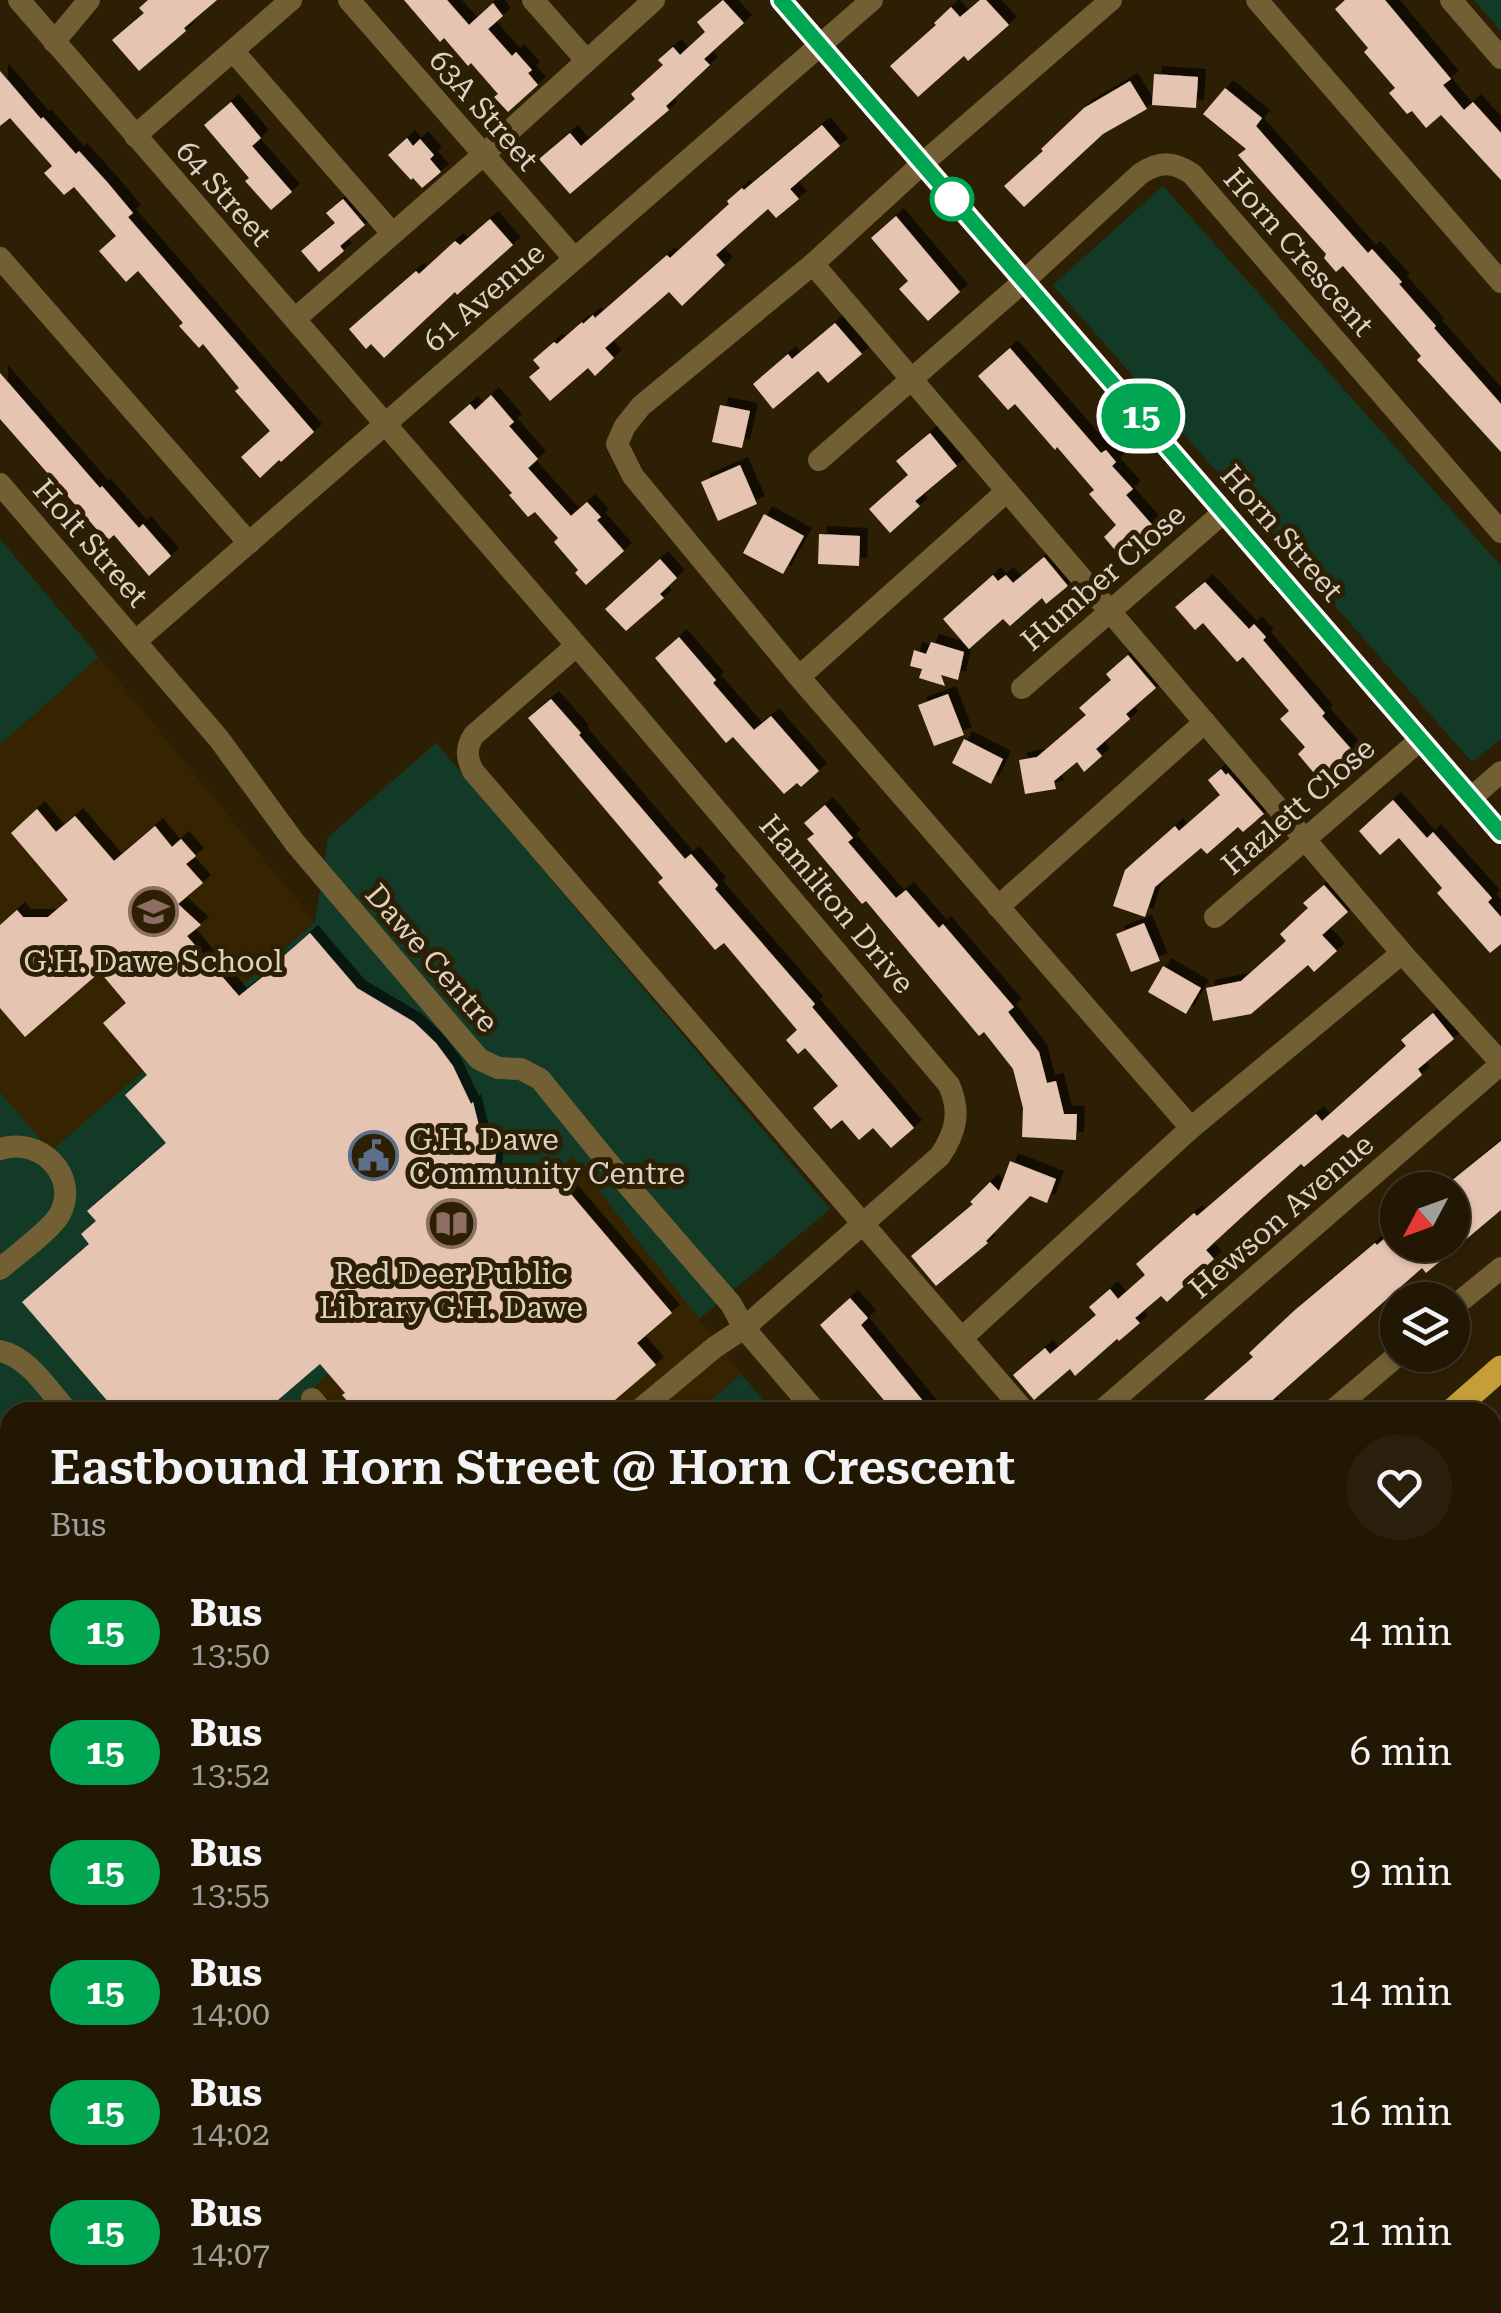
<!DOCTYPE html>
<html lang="en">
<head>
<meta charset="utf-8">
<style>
  body { margin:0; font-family:"Roboto Serif",serif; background:#2a200d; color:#f1f3f6; height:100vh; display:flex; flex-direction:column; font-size:38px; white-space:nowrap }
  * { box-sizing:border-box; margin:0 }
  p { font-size:32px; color:#a29f9a }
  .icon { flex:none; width:55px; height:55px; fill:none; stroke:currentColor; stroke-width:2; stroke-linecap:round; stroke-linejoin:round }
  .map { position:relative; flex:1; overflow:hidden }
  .panel { position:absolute; left:0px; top:1402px; width:1502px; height:912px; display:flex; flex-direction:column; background:#221703; border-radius:30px 30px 0 0; box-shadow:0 2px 8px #0004,0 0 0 2px #3f3625 }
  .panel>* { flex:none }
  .badge { padding:0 20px; border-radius:32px; font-size:35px; line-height:65px }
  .needle { width:65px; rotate:229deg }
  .controls { position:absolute; left:1380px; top:1172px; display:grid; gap:20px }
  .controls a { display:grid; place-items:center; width:90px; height:90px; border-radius:50%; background:#221703; box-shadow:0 2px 8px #0004,0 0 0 2px #3f3625; font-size:50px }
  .map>.badge { position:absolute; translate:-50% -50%; box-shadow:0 0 0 5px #fff }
  .round { display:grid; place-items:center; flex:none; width:105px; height:105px; border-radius:52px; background:#2a200d }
  .headline { display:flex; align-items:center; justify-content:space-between; height:170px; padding:0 50px }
  h1 { font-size:48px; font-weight:600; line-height:75px }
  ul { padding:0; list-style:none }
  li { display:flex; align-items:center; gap:30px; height:120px; padding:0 50px }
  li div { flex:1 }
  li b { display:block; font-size:38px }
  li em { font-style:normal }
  li .badge { min-width:110px; font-weight:700; text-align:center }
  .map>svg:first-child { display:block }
  .built { fill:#362401 }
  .green { fill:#133a27 }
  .building { fill:#e5c4b2; filter:url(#shadow) }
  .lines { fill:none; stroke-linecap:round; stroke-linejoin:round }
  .minor { stroke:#726034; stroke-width:22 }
  .major { stroke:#c59e3a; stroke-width:25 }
  .line-casing { stroke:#fff; stroke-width:22 }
  .line { stroke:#00a651; stroke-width:15 }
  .stop-dot { fill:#fff; stroke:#00a651; stroke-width:5 }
  .labels { text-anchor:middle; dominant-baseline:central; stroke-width:10; stroke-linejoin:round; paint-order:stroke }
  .street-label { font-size:30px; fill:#dbd2c3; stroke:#2d1f04 }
  .poi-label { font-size:30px; fill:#dbd2c3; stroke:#2d1f04 }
</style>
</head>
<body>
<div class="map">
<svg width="1501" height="2313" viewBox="0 0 1501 2313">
  <defs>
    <filter id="shadow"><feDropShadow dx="8" dy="-8" stdDeviation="0" flood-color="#0009"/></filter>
  </defs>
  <rect width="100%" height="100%" fill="#2d1f04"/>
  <g class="built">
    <path d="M99 657 315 922 50 1152 0 1092V745Z"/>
    <path d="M574 1156 741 1374 698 1412H299L294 1406Z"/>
    <path d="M0 1761 10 1773V2305H306L297 2313H0Z"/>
    <path d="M1493 2286 1501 2295V2313H816L809 2305H1492Z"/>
  </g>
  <g class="green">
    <path d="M1474 0H1501V31Z"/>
    <path d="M1163 186 1501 566V739L1472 762 1053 285Z"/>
    <path d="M0 539 99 657 0 745Z"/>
    <path d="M436 743 830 1209 699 1319 573 1157 294 1405 299 1412H10V1545L0 1534V1092L51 1151 315 922 328 837Z"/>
    <path d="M741 1374 774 1412H698Z"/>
  </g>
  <g class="building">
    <path d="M148 0H217L184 28 186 31 139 71 112 40 144 13 139 8Z"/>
    <path d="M404 0H447L469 25 493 3 503 16 488 29 512 56 516 52 532 70 528 73 538 85 508 112 494 97 498 94 471 63 468 66 444 38 440 42Z"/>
    <path d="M723 0 744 23 704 59 710 65 666 106 669 110 570 194 539 159 570 133 581 146 635 99 631 94 663 65 658 60 673 47 680 55 705 32 697 22Z"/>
    <path d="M980 0H986L1009 25 968 61 964 56 918 97 890 66 936 25 934 23 951 7 960 17Z"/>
    <path d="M1345 0H1385L1451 79 1443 85 1464 110 1473 102 1501 133V180L1441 115 1426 128 1412 111 1407 114 1389 93 1395 88 1364 52 1368 48 1335 9Z"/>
    <path d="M0 71 41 119 43 117 76 154 79 151 108 183 133 213 128 217 314 432 281 462 279 460 260 478 241 457 270 431 235 391 239 388 203 344 199 348 179 326 183 323 138 271 126 282 99 251 116 236 74 187 64 195 44 173 52 166 10 118 0 126Z"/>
    <path d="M1154 74 1198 77 1196 108 1152 105Z"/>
    <path d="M1130 81 1147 109 1103 134 1024 207 1004 186 1043 151 1041 149 1084 108Z"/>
    <path d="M1225 88 1262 118 1256 126 1368 253 1372 249 1402 282 1399 284 1436 326 1434 328 1501 404V452L1417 360 1421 356 1343 266 1336 272 1324 258 1326 254 1238 155 1246 149 1203 114Z"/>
    <path d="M231 102 261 138 252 146 292 192 271 210 245 181 249 178 204 125Z"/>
    <path d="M822 125 840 146 790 189 799 199 776 218 768 209 716 255 725 265 682 306 669 292 605 348 614 358 595 376 588 368 550 401 529 377 540 368 533 360 554 342 557 344 582 322 583 324 593 315 595 318 667 255 670 258 729 204 727 201 742 188 744 190Z"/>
    <path d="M407 138 413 146 420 139 434 155 430 159 441 172 422 188 413 178 411 180 388 155Z"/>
    <path d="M343 199 365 225 340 246 344 251 319 272 301 251 335 223 326 213Z"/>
    <path d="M896 216 960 292 928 321 899 289 908 281 871 238Z"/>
    <path d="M490 219 513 245 457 295 455 292 384 358 371 344 366 349 349 329 416 271 419 274 455 241 460 245Z"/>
    <path d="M835 323 862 354 828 383 818 371 773 409 753 384 788 354 792 359Z"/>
    <path d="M1010 348 1101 453 1106 450 1116 462 1112 466 1133 489 1126 495 1154 527 1128 550 1122 543 1115 550 1104 537 1116 525 1089 494 1094 490 1057 447 1055 450 1015 404 1008 410 978 376Z"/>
    <path d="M0 373 100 488 102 486 139 528 143 524 171 556 149 576 114 535 107 541 0 419Z"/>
    <path d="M491 395 514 422 509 426 538 459 528 468 571 516 587 502 601 517 597 520 624 551 586 585 575 573 578 570 554 542 558 538 535 512 528 517 509 495 512 493 449 422 470 404 475 410Z"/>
    <path d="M720 405 750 411 742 448 712 442Z"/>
    <path d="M930 433 957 466 915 501 920 506 890 533 869 509 908 475 896 461Z"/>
    <path d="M740 465 757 504 718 521 701 482Z"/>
    <path d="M764 514 804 536 783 574 743 553Z"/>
    <path d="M819 534 860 536 859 566 818 564Z"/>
    <path d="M1044 557 1068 586 1046 604 1042 598 1010 626 1003 619 969 649 943 619 993 575 998 581 1006 575 1013 583Z"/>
    <path d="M660 559 677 578 660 594 664 598 626 631 605 609Z"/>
    <path d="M1205 582 1249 629 1254 624 1266 637 1263 640 1325 713 1322 716 1352 750 1319 779 1298 754 1305 747 1280 719 1289 711 1243 657 1237 662 1203 623 1195 630 1175 607Z"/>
    <path d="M679 637 716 680 713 683 754 730 771 716 819 771 801 787 797 783 784 794 733 737 726 743 655 658Z"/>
    <path d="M931 642 964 652 958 680 941 675 945 686 919 678 922 669 910 666 914 650 926 654Z"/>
    <path d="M1128 655 1156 688 1126 714 1130 719 1096 749 1102 756 1084 772 1077 762 1054 781 1056 789 1025 794 1019 760 1037 757 1086 715 1079 708 1111 680 1106 674Z"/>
    <path d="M948 694 964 735 934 746 918 705Z"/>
    <path d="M551 699 581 733 579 735 685 859 691 854 718 885 715 889 815 1004 812 1007 914 1128 891 1148 873 1128 859 1140 842 1120 831 1129 813 1108 838 1086 805 1048 798 1054 786 1040 797 1030 724 943 715 950 658 882 663 878 528 718Z"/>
    <path d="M964 739 1003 759 991 784 952 763Z"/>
    <path d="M1221 769 1226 775 1228 773 1264 814 1243 832 1238 827 1207 854 1201 848 1155 887 1145 917 1113 906 1125 870 1175 826 1179 831 1220 795 1208 780Z"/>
    <path d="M1393 800 1427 838 1433 832 1492 898 1488 902 1501 917V944L1490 953 1437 893 1442 888 1399 838 1380 855 1359 831Z"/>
    <path d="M825 805 853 838 848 842 896 898 906 890 939 928 943 924 1014 1007 1008 1012 1039 1052 1047 1083 1056 1081 1064 1114H1077L1076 1140 1022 1137 1023 1108 1013 1069 984 1032 979 1036 866 901 862 904 807 839 814 834 804 823Z"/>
    <path d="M37 809 56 832 75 816 114 861 155 826 172 847 181 839 196 856 186 864 203 883 178 904 201 925 187 936 239 996 280 963 278 961 310 933 357 988 414 1022 436 1043 453 1066 471 1104 473 1102 482 1138 497 1139 493 1187 537 1189 538 1184 564 1186 672 1313 637 1343 656 1365 601 1412H357L342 1395 345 1393 320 1364 264 1412H117L22 1302 89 1244 81 1234 96 1221 87 1211 166 1143 125 1095 147 1075 103 1023 126 1003 100 972 25 1037 0 1008V925L17 910 23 917H48L68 900 11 833Z"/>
    <path d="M1324 885 1348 912 1322 935 1337 951 1314 972 1308 965 1251 1014 1213 1021 1206 988 1241 981 1286 941 1280 934 1308 908 1303 903Z"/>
    <path d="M1144 923 1160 961 1131 972 1116 934Z"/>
    <path d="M1163 966 1201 988 1186 1014 1148 992Z"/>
    <path d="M1433 1013 1454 1039 1418 1069 1422 1075 1348 1138 1343 1134 1304 1167 1301 1164 1255 1205 1206 1250 1214 1259 1167 1302 1161 1296 1135 1318 1140 1323 1119 1341 1117 1339 1075 1376 1070 1369 1034 1400 1013 1375 1045 1348 1050 1354 1096 1315 1089 1307 1110 1289 1118 1299 1145 1275 1136 1264 1194 1213 1197 1216 1316 1114 1322 1121 1406 1046 1401 1040Z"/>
    <path d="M1501 1141V1210L1426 1273 1422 1268 1268 1404 1276 1412H1190L1253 1357 1249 1353 1295 1310 1375 1243 1377 1245 1398 1227V1245H1452V1190H1440Z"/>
    <path d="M1010 1161 1056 1179 1047 1203 1030 1196 986 1241 988 1243 936 1286 911 1256 973 1204 970 1202 990 1182 999 1191Z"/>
    <path d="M850 1298 868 1318 861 1325 932 1412H894L820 1325Z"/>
  </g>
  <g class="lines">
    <g class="minor">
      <path d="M19 0 603 676 949 1085C961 1112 956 1132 940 1156L744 1328 715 1347 637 1412"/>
      <path d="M349 0 574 258"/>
      <path d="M533 0 586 60"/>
      <path d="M781 0 1501 833"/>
      <path d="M1111 0 922 164 813 264 641 406 625 426 617 444 633 476 799 677 1191 1128"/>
      <path d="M1257 0 1501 282"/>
      <path d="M1451 0 1501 58"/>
      <path d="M54 42 89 0"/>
      <path d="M233 51 392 233"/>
      <path d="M135 136 291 0"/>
      <path d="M0 258 249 543"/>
      <path d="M813 264 1402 953 1501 1063"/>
      <path d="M295 319 483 155 654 0"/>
      <path d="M819 460 1024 281 1140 174C1159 161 1173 161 1192 174L1501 532"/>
      <path d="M0 484 219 739 295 843 479 1059 498 1068 521 1069 540 1079 606 1160 731 1304 744 1328 816 1412"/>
      <path d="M136 641 872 0"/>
      <path d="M576 646 474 735C466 747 466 757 473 771L1025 1412"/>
      <path d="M799 677 1007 491"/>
      <path d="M1022 688 1224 512"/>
      <path d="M1471 798 1501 772"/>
      <path d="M998 907 1205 722"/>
      <path d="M1215 917 1420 740"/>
      <path d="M0 1149C39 1136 80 1175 60 1214 51 1230 15 1256 0 1269"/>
      <path d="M1452 1308 1501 1268"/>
      <path d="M962 1338 1191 1128 1402 953"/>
      <path d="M0 1351C29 1357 49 1391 68 1412"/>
      <path d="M312 1399 323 1412"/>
      <path d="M1100 1412 1501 1064"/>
      <path d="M1331 1412 1398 1355"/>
      <path d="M1492 1558 1501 1551"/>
      <path d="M1492 1753 1501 1746"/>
      <path d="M0 1785 10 1777"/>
      <path d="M1492 1951 1501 1960"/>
      <path d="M0 2124 10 2116"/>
      <path d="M1492 2183 1501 2192"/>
    </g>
    <g class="major">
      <path d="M1451 1412 1501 1368"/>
      <path d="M1492 1440 1501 1433"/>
      <path d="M0 1580 10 1591"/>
      <path d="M0 1637 10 1648"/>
      <path d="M587 2305 594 2313"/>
      <path d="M644 2305 651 2313"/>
      <path d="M667 2305 672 2313"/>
      <path d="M423 2313 432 2305"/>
      <path d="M465 2313 474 2305"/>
      <path d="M512 2313 522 2305"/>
    </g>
  </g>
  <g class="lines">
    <defs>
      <path id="line" d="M781 0 1501 833"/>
    </defs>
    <use href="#line" class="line-casing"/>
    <use href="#line" class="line"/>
  </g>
  <defs>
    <symbol id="school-ring" viewBox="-11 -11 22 22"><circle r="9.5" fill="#2d1f04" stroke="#8d6e63" stroke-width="1.5"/><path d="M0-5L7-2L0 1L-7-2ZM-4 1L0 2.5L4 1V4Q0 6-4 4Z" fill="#8d6e63"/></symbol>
    <symbol id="civic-ring" viewBox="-11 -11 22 22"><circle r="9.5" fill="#2d1f04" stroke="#5c6f8a" stroke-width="1.5"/><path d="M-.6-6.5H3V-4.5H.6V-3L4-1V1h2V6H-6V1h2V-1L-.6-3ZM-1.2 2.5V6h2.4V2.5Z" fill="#5c6f8a"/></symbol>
    <symbol id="library-ring" viewBox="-11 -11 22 22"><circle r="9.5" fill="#2d1f04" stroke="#8d6e63" stroke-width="1.5"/><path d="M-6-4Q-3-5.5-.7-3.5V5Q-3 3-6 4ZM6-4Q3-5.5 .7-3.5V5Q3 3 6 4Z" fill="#8d6e63"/></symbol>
  </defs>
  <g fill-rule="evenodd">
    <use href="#school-ring" x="126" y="884" width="55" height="55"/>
    <use href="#civic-ring" x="346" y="1128" width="55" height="55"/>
    <use href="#library-ring" x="424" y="1196" width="55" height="55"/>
  </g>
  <circle class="stop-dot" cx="952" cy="199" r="20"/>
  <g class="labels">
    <g class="street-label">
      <text transform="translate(484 110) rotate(49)">63A Street</text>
      <text transform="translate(224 193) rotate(49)">64 Street</text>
      <text transform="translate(1299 252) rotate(49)">Horn Crescent</text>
      <text transform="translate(484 297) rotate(-41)">61 Avenue</text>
      <text transform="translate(1282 533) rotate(49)">Horn Street</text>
      <text transform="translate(91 543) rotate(49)">Holt Street</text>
      <text transform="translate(1103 577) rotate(-41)">Humber Close</text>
      <text transform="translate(1298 806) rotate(-41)">Hazlett Close</text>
      <text transform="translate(837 904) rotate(50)">Hamilton Drive</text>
      <text transform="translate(432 958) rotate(49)">Dawe Centre</text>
      <text transform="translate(1281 1216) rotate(-41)">Hewson Avenue</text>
    </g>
    <g class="poi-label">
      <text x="153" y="961">G.H. Dawe School</text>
      <text x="409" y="1139" text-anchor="start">G.H. Dawe<tspan x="409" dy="34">Community Centre</tspan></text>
      <text x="451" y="1273">Red Deer Public<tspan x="451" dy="34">Library G.H. Dawe</tspan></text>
    </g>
  </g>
</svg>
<div class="controls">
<a><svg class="needle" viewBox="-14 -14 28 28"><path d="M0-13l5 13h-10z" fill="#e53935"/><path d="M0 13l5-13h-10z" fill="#a29f9a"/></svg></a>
<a><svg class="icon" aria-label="layers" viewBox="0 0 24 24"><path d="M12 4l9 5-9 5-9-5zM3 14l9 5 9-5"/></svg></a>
</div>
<b class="badge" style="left:1141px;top:416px;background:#00a651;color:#fff">15</b>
<section class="panel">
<div class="headline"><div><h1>Eastbound Horn Street @ Horn Crescent</h1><p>Bus</p></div><a class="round"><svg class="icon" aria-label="heart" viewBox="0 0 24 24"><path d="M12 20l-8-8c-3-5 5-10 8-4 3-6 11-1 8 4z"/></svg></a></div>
<ul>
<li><span class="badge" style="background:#00a651;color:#fff">15</span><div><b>Bus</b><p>13:50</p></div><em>4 min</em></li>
<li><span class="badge" style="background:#00a651;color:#fff">15</span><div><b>Bus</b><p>13:52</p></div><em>6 min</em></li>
<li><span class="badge" style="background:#00a651;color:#fff">15</span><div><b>Bus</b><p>13:55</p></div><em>9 min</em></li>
<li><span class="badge" style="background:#00a651;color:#fff">15</span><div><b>Bus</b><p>14:00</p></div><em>14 min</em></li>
<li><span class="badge" style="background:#00a651;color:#fff">15</span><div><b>Bus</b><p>14:02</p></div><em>16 min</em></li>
<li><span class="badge" style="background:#00a651;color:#fff">15</span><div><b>Bus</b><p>14:07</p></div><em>21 min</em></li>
</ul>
</section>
</div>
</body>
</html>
